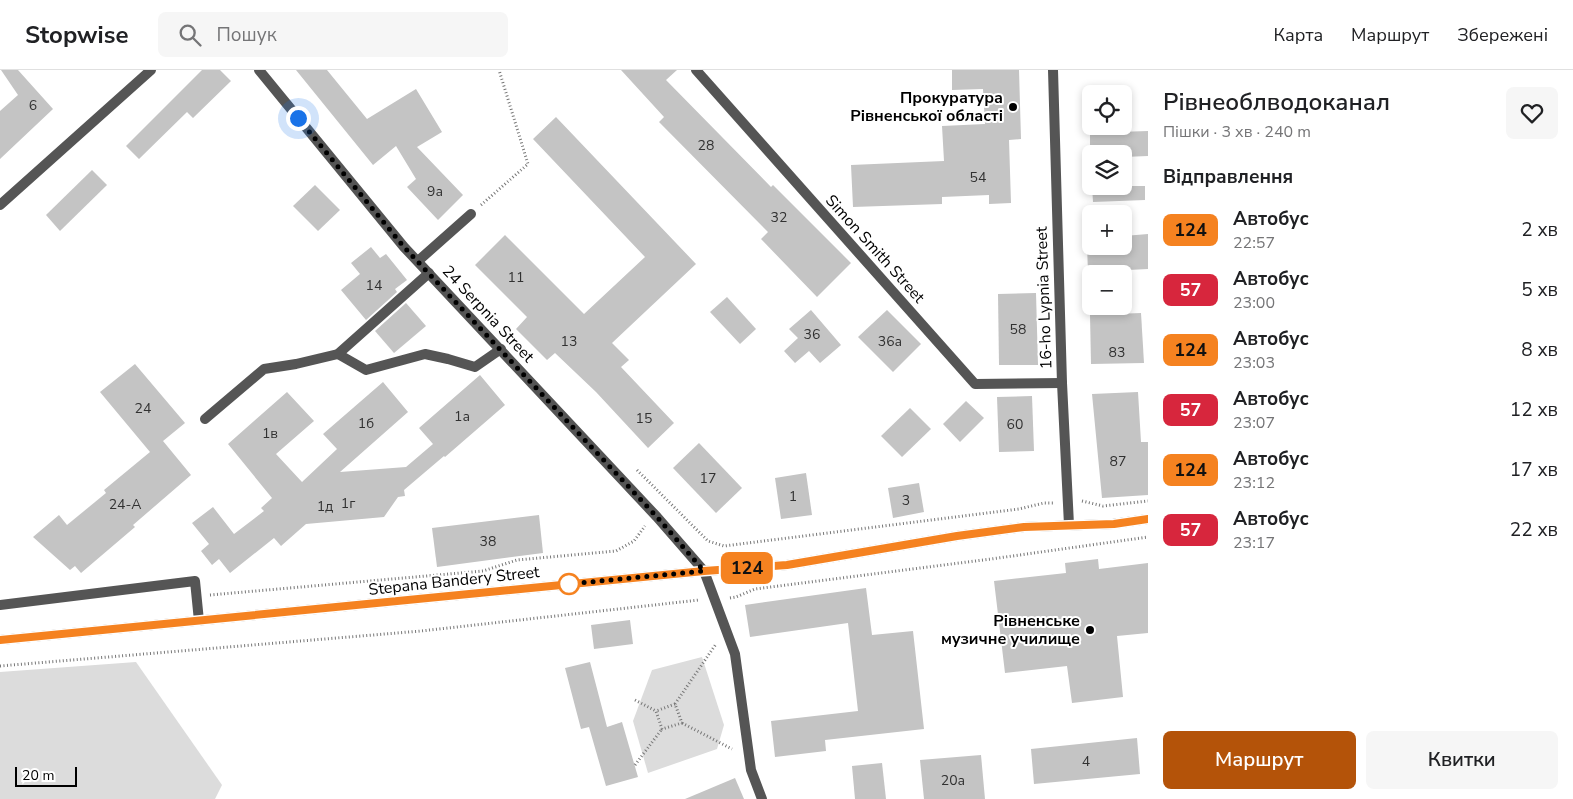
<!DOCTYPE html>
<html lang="uk">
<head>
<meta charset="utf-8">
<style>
  body { margin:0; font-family:"Nunito Sans",sans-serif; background:#f6f6f6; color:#202124; height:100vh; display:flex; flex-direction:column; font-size:19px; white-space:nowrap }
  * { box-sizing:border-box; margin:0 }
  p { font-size:16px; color:#757577 }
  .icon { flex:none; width:28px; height:28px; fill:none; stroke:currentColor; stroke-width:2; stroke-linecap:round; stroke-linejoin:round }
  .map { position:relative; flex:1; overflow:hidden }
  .sheet { display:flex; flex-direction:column; background:#fff; width:425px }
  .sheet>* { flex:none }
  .badge { padding:0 10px; border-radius:8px; font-size:18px; line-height:32px }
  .fabs { position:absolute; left:1082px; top:15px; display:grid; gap:10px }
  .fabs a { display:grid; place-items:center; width:50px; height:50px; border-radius:8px; background:#fff; box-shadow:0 2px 8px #0003; font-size:25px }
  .scale { position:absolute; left:15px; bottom:12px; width:62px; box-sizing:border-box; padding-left:5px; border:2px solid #000; border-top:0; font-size:14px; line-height:18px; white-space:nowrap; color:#000; -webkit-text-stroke:4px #fff; paint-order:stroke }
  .you { position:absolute; width:25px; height:25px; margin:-12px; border:4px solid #fff; border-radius:50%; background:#1a73e8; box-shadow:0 0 0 8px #1a73e833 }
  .map>.badge { position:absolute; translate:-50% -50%; box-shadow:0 0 0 2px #fff }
  h2 { padding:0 15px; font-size:19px; line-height:45px }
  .round { display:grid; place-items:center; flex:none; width:52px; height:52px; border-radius:8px; background:#f6f6f6 }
  .overview { display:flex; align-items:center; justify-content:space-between; height:85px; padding:0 15px }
  h1 { font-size:24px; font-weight:600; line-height:38px }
  .button { display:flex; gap:10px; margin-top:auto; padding:10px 15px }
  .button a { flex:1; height:58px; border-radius:8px; background:#b45309; color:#fff; font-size:20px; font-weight:600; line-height:58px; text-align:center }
  .button a+a { background:#f6f6f6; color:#202124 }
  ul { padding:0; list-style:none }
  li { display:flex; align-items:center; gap:15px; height:60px; padding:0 15px }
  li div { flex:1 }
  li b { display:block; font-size:19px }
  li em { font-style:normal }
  li .badge { min-width:55px; font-weight:700; text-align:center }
  header { display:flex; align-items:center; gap:30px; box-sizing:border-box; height:70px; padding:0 25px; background:#fff; border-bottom:1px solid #e0e0e0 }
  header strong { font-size:24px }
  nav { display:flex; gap:28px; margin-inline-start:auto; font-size:18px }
  .search { width:350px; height:45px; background:#f6f6f6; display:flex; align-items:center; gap:12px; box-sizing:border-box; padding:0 18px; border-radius:8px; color:#757577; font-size:19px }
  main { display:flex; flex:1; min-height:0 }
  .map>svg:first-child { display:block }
  .green { fill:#dcdcdc }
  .building { fill:#c4c4c4 }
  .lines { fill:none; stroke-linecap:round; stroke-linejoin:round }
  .path { stroke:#777; stroke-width:3; stroke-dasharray:1 2.5; stroke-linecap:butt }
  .lane { stroke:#555; stroke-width:10 }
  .street { stroke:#555; stroke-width:10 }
  .secondary { stroke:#222; stroke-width:10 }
  .line-casing { stroke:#fff; stroke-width:11 }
  .line { stroke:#f58220; stroke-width:8 }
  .walk { stroke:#000; stroke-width:5; stroke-dasharray:0 9 }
  .poi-dot { fill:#000; stroke:#fff; stroke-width:2 }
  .stop-dot { fill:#fff; stroke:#f58220; stroke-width:2.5 }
  .labels { text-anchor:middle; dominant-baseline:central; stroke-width:4; stroke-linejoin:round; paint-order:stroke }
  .number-label { font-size:14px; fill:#313131 }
  .poi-label { font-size:16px; font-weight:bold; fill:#000; stroke:#fff; text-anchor:end }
  .street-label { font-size:16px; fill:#000; stroke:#fff }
</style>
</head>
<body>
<header>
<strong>Stopwise</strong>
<div class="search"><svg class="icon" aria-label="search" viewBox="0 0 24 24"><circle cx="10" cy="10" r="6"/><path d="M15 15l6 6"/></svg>Пошук</div>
<nav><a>Карта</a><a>Маршрут</a><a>Збережені</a></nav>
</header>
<main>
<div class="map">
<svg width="1148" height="729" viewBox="0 0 1148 729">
  <rect width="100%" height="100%" fill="#fff"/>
  <g class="green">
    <path d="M702 587 724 655 717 679 648 703 633 651 652 600Z"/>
    <path d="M136 592 222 715 215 729H0V602Z"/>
  </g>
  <g class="building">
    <path d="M1 0H18L53 39 0 89V41L18 25Z"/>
    <path d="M202 0H220L231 11 193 48 187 42 139 89 126 76Z"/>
    <path d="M296 0H327L367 49 416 19 442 62 417 77 463 125 438 150 407 117 416 109 396 76 373 95Z"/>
    <path d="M621 0H677L666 10 771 117 773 115 851 193 817 227 761 169 768 162 659 52 664 47Z"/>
    <path d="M952 0H1019L1021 69 1009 70 1011 133 989 134V125L942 127V134L853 137 851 95 944 91 942 56 985 54 983 19 952 20Z"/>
    <path d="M556 47 696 194 612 273 629 290 621 297 674 353 648 378 596 322 555 283 547 290 516 259 527 247 475 195 505 165 584 244 645 187 533 69Z"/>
    <path d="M1148 61V86L1124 87V84H1090V63Z"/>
    <path d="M92 100 107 115 60 161 46 145Z"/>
    <path d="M315 115 340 140 318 161 293 136Z"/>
    <path d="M1092 116H1145V130L1093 132Z"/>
    <path d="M1148 164V199L1088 202 1087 176H1124V166Z"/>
    <path d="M371 177 380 188 386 184 407 210 395 219 397 222 366 250 341 220 360 204 351 193Z"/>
    <path d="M1036 223 1038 295H999L998 224Z"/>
    <path d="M727 227 756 259 740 274 710 242Z"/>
    <path d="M406 233 426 256 394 283 375 261Z"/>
    <path d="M811 240 841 275 820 293 809 281 795 293 784 281 798 268 789 259Z"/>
    <path d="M887 240 921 274 893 302 858 267Z"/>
    <path d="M1141 243 1144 293 1091 294 1090 245Z"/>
    <path d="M135 294 185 353 163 371 191 405 133 455 135 457 81 503 75 496 70 500 33 467 59 445 67 455 106 423 104 420 150 382 100 322Z"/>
    <path d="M480 305 505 335 445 387 444 386 404 420 405 426 398 427 384 447 306 454 281 476 274 468 230 503 219 489 212 495 201 481 209 474 192 453 213 437 234 464 264 441 261 438 272 428 228 374 287 322 314 351 276 384 302 412 337 379 323 364 383 312 408 342 340 402 406 397 433 374 419 358Z"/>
    <path d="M1138 322 1141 372H1148V425L1102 428 1092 324Z"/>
    <path d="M1032 326 1034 381 999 382 997 327Z"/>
    <path d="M966 331 984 348 960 372 943 354Z"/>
    <path d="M910 338 931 359 902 387 881 366Z"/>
    <path d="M699 373 742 418 716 443 673 398Z"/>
    <path d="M806 403 812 445 781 449 775 408Z"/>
    <path d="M919 413 924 442 893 448 888 418Z"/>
    <path d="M539 445 543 483 437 497 432 458Z"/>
    <path d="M1098 489 1099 499 1148 493V563L1117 566 1123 627 1072 633 1067 596 1005 603 994 511 1066 503 1065 493Z"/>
    <path d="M866 518 872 565 913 561 924 659 825 670 826 681 775 687 771 651 858 641 848 553 750 567 745 535Z"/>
    <path d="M630 550 633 574 594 579 591 555Z"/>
    <path d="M590 592 607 657 622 652 638 707 606 716 589 657 581 659 565 598Z"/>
    <path d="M1137 668 1140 704 1034 714 1031 679Z"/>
    <path d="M981 685 985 729H924L920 690Z"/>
    <path d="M882 693 886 729H855L852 696Z"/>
    <path d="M735 708 744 729H685Z"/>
  </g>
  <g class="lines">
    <g class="path">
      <path d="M481 135 528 94 499 0"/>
      <path d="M637 400 708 471 724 476 1019 439 1044 433H1053"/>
      <path d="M1082 431 1103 436 1148 431"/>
      <path d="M210 525 483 501 517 490 616 481 634 471 645 456"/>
      <path d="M730 528 736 527 755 519 991 489 1148 467"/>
      <path d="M0 596 421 561 699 530"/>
      <path d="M635 630 656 641"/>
      <path d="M675 634 656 641 662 659 682 653 675 634 716 574"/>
      <path d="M682 653 732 679"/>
      <path d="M635 695 662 659"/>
    </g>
    <g class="lane">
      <path d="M418 191 471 144"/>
      <path d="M338 284 366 300 425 284 448 289 475 297 501 279"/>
      <path d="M205 349 264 299 296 294 338 284 429 203"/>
      <path d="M704 501 735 584 751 700 762 729"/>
      <path d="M0 535 195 511 199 551"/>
    </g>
    <g class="street">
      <path d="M259 0 404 177 657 447 704 501"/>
      <path d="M696 0 975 314 1062 313"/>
      <path d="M1053 0 1062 313 1069 455"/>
      <path d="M0 135 151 0"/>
    </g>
    <path class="secondary" d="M0 570 704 501 787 495 957 466 1024 457 1113 454 1148 449"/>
  </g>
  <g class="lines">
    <defs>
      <path id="line" d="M0 570 704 501 787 495 957 466 1024 457 1114 454 1148 449"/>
    </defs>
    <use href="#line" class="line-casing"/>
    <use href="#line" class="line"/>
    <path class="walk" d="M298 48 404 177 657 447 704 501 569 514"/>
  </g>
  <g class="poi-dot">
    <circle cx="1013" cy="37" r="5"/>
    <circle cx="1090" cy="560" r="5"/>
  </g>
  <circle class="stop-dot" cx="569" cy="514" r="10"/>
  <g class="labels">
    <g class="number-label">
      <text x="33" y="35">6</text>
      <text x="706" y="75">28</text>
      <text x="978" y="107">54</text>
      <text x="435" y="121">9а</text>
      <text x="779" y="147">32</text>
      <text x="516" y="207">11</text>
      <text x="374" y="215">14</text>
      <text x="1018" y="259">58</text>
      <text x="812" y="264">36</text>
      <text x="569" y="271">13</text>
      <text x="890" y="271">36а</text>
      <text x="1117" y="282">83</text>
      <text x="143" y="338">24</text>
      <text x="462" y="346">1а</text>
      <text x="644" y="348">15</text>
      <text x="366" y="353">1б</text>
      <text x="1015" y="354">60</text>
      <text x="270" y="363">1в</text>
      <text x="1118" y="391">87</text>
      <text x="708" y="408">17</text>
      <text x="793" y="426">1</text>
      <text x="906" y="430">3</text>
      <text x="348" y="433">1г</text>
      <text x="125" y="434">24-А</text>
      <text x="325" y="436">1д</text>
      <text x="488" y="471">38</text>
      <text x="1086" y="691">4</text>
      <text x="953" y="710">20а</text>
    </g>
    <g class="poi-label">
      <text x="1003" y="28">Прокуратура<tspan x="1003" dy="18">Рівненської області</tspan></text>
      <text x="1080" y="551">Рівненське<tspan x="1080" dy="18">музичне училище</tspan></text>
    </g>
    <g class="street-label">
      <text transform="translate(875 179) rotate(48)">Simon Smith Street</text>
      <text transform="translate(1044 228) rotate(-92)">16-ho Lypnia Street</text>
      <text transform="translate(488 244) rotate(47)">24 Serpnia Street</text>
      <text transform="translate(454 511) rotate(-6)">Stepana Bandery Street</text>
    </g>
  </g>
</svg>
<div class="fabs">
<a><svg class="icon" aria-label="locate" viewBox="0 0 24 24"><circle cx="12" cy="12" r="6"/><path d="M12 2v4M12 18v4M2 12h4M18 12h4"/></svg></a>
<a><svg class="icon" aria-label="layers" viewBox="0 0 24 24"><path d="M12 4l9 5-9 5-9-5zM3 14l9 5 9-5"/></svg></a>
<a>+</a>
<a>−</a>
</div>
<div class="scale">20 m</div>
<div class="you" style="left:298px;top:48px"></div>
<b class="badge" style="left:747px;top:498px;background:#f58220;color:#111">124</b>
</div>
<section class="sheet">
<div class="overview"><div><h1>Рівнеоблводоканал</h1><p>Пішки · 3 хв · 240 m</p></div><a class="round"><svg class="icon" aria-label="heart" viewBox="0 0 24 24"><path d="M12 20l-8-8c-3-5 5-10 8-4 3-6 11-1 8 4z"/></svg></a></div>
<h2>Відправлення</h2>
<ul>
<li><span class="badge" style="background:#f58220;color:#111">124</span><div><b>Автобус</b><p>22:57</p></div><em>2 хв</em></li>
<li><span class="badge" style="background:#d7263d;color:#fff">57</span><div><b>Автобус</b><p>23:00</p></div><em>5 хв</em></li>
<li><span class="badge" style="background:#f58220;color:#111">124</span><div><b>Автобус</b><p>23:03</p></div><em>8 хв</em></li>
<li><span class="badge" style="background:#d7263d;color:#fff">57</span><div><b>Автобус</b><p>23:07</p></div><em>12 хв</em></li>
<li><span class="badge" style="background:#f58220;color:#111">124</span><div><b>Автобус</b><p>23:12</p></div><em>17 хв</em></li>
<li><span class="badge" style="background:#d7263d;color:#fff">57</span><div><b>Автобус</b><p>23:17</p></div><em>22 хв</em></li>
</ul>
<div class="button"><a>Маршрут</a><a>Квитки</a></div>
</section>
</main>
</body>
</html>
